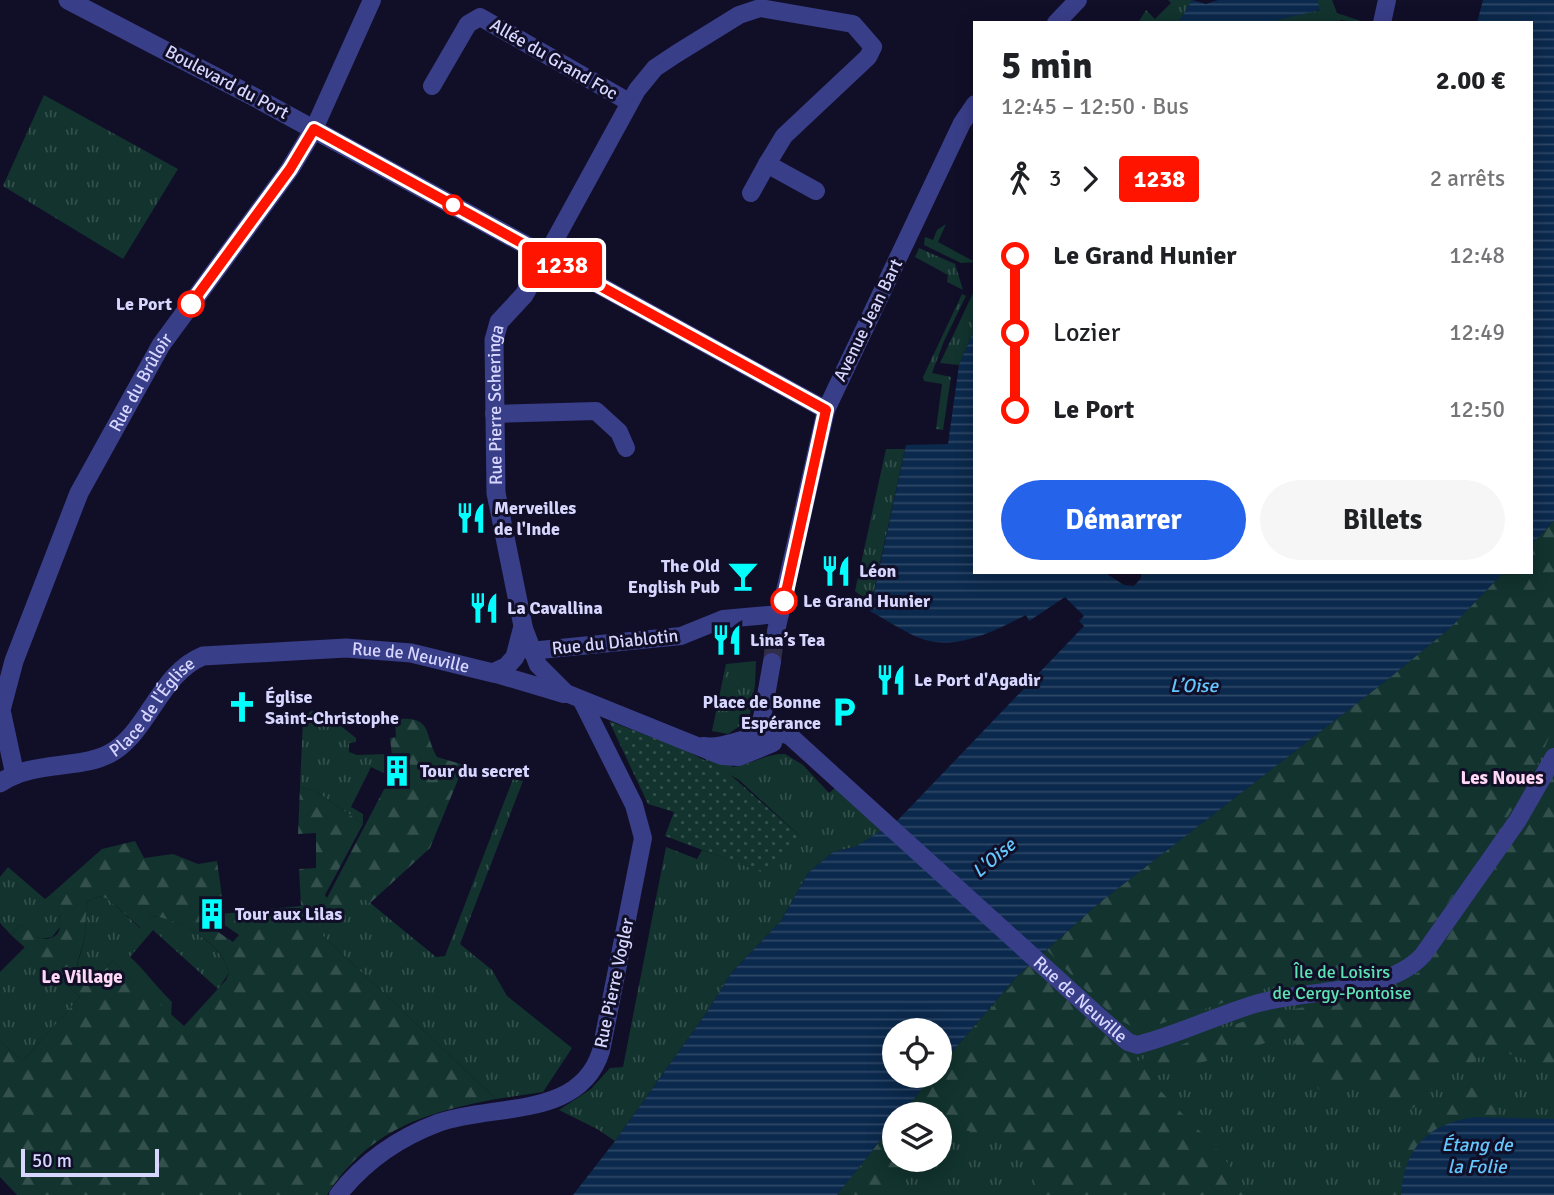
<!DOCTYPE html>
<html lang="fr">
<head>
<meta charset="utf-8">
<style>
  body { margin:0; font-family:Signika,sans-serif; background:#f6f6f6; color:#202124; height:100vh; display:flex; flex-direction:column; font-size:26px; white-space:nowrap }
  * { box-sizing:border-box; margin:0 }
  p { font-size:23px; color:#757577 }
  .icon { flex:none; width:38px; height:38px; fill:none; stroke:currentColor; stroke-width:2; stroke-linecap:round; stroke-linejoin:round }
  .map { position:relative; flex:1; overflow:hidden }
  .drawer { position:absolute; left:973px; top:21px; width:560px; height:553px; display:flex; flex-direction:column; background:#fff; border-radius:0px; box-shadow:0 4px 18px #0003 }
  .drawer>* { flex:none }
  .badge { padding:0 14px; border-radius:5px; font-size:24px; line-height:46px }
  .controls { position:absolute; left:882px; top:1018px; display:grid; gap:14px }
  .controls a { display:grid; place-items:center; width:70px; height:70px; border-radius:50%; background:#fff; box-shadow:0 4px 18px #0003; font-size:35px }
  .scale { position:absolute; left:21px; bottom:18px; width:138px; box-sizing:border-box; padding-left:7px; border:4px solid #d7d6ff; border-top:0; font-size:19px; line-height:24px; white-space:nowrap; color:#d7d6ff; -webkit-text-stroke:5px #110f28; paint-order:stroke }
  .map>.badge { position:absolute; translate:-50% -50%; box-shadow:0 0 0 4px #fff }
  .legs { display:flex; align-items:center; gap:10px; height:77px; padding:0 28px; font-size:23px }
  .legs p { margin-inline-start:auto }
  .summary { display:flex; align-items:center; justify-content:space-between; height:119px; padding:0 28px }
  h1 { font-size:38px; font-weight:700; line-height:52px }
  .primary-button { display:flex; gap:14px; margin-top:auto; padding:14px 28px }
  .primary-button a { flex:1; height:80px; border-radius:42px; background:#2563eb; color:#fff; font-size:28px; font-weight:700; line-height:80px; text-align:center }
  .primary-button a+a { background:#f6f6f6; color:#202124 }
  ul { padding:0 28px; list-style:none }
  li { display:flex; align-items:center; gap:24px; height:77px; font-size:26px }
  li i { display:grid; place-items:center; width:10px; height:100%; margin:0 9px; background:currentColor }
  li i::after { content:''; width:18px; height:18px; margin:-9px; border:5px solid; border-radius:50%; background:#fff }
  li p { margin-inline-start:auto }
  li:first-child i { background:linear-gradient(#0000 50%,currentColor 0) }
  li:last-child i { background:linear-gradient(currentColor 50%,#0000 0) }
  .map>svg:first-child { display:block }
  .grass { fill:url(#grass-tufts) }
  .forest { fill:url(#forest-firs); fill-rule:evenodd }
  .garden { fill:url(#garden-dots) }
  .water { fill:url(#water-rules) }
  .lines { fill:none; stroke-linecap:round; stroke-linejoin:round }
  .minor-tunnel { stroke:#2f2d48; stroke-width:18; stroke-dasharray:18 9; stroke-linecap:butt }
  .minor { stroke:#393e89; stroke-width:18 }
  .tertiary { stroke:#393e89; stroke-width:19 }
  .line-1-casing { stroke:#fff; stroke-width:16 }
  .line-1 { stroke:#ff1400; stroke-width:10 }
  .stop-1-dot { fill:#fff; stroke:#ff1400; stroke-width:3.5 }
  .labels { text-anchor:middle; dominant-baseline:central; stroke-width:6; stroke-linejoin:round; paint-order:stroke }
  .street-label { font-size:18px; fill:#d7d6ff; stroke:#110f28 }
  .stop-label { font-size:18px; font-weight:bold; fill:#d7d6ff; stroke:#110f28; text-anchor:end }
  .poi-label { font-size:18px; font-weight:bold; fill:#d7d6ff; stroke:#110f28; text-anchor:start }
  .park-label { font-size:18px; fill:#5ee4b4; stroke:#110f28 }
  .water-label { font-size:19px; font-style:italic; fill:#64c8ff; stroke:#110f28 }
  .neighbourhood-label { font-size:19px; font-weight:bold; fill:#ffd8f5; stroke:#110f28 }
</style>
</head>
<body>
<div class="map">
<svg width="1554" height="1195" viewBox="0 0 1554 1195">
  <defs>
    <pattern id="grass-tufts" width="24" height="20" patternUnits="userSpaceOnUse" patternTransform="scale(1.75)"><rect width="24" height="20" fill="#12332e"/><path d="M3 7l-1-3M5 7V3M7 7l1-3M15 17l-1-3M17 17v-4M19 17l1-3" fill="none" stroke="#34504d"/></pattern>
    <pattern id="forest-firs" width="22" height="20" patternUnits="userSpaceOnUse" patternTransform="scale(1.75)"><rect width="22" height="20" fill="#12332e"/><path d="M5 1l3.5 6h-7zM16 11l3.5 6h-7z" fill="#34504d"/></pattern>
    <pattern id="garden-dots" width="8" height="8" patternUnits="userSpaceOnUse" patternTransform="scale(1.75)"><rect width="8" height="8" fill="#12332e"/><path d="M2 2h.1M6 6h.1" fill="none" stroke="#34504d" stroke-width="1.8" stroke-linecap="round"/></pattern>
    <pattern id="water-rules" width="6" height="5" patternUnits="userSpaceOnUse" patternTransform="scale(1.75)"><rect width="6" height="5" fill="#0b294c"/><path d="M0 2.5h6" fill="none" stroke="#2e4767"/></pattern>
  </defs>
  <rect width="100%" height="100%" fill="#110f28"/>
  <g class="grass">
    <path d="M1168 0H1192L1178 23H1138L1146 10 1155 19 1171 3Z"/>
    <path d="M1317 0H1332L1337 13 1367 23 1340 20 1341 23H1266L1301 12 1319 11Z"/>
    <path d="M44 95 178 169 123 259 3 186Z"/>
    <path d="M946 224 938 242 975 262 961 263 924 245 925 237 933 240 937 230Z"/>
    <path d="M919 248 955 264 963 290 947 282 948 275 915 257Z"/>
    <path d="M975 289V328L959 365 940 363Z"/>
    <path d="M962 294 966 296 944 341 932 373 951 377 943 430 936 429 942 384 924 381 923 377Z"/>
    <path d="M886 449H905L871 604 855 591Z"/>
    <path d="M1554 521V1195H837L894 1123V1160H940V1115H901L932 1076H940V1066L1017 976 1099 903 1387 680 1450 628 1504 572H1531V545Z"/>
    <path d="M756 661 755 685 749 720 728 734 712 731 726 664Z"/>
    <path d="M321 710 356 738V742L349 743V752L357 755 387 754 388 775 371 767 351 807 363 814V824L314 790 300 788 303 718 311 711Z"/>
    <path d="M785 754 803 765 829 793 835 788 882 831 855 847 833 852 808 873 781 921 732 972 707 1012 615 1141 597 1129 559 1110 591 1089 610 1068 623 1067 666 847 697 859 702 850 763 872 799 835 739 780 705 760 707 757 731 762 732 767C751 765 766 753 785 754Z"/>
    <path d="M513 779 523 781 460 944 492 970 507 996 572 1048 543 1092 496 1099 322 935 363 897 436 957 445 956Z"/>
    <path d="M8 867 45 899 50 895 58 905 61 926 52 937 41 939 21 925 11 935 0 923V877Z"/>
    <path d="M100 896 108 899 140 928 152 916C179 918 223 944 229 973L218 989 153 930 130 957C146 971 156 987 172 1002L171 1015 112 961 89 987C67 964 83 960 85 935 86 924 85 913 88 901Z"/>
    <path d="M25 947 80 997 23 1061 0 1041V972Z"/>
  </g>
  <g class="forest">
    <path d="M1554 521V722C1529 802 1465 876 1418 945L1397 962 1366 976 1331 981 1285 982 1142 1030C1113 1024 1069 971 1047 950L1099 903 1387 680 1450 628 1504 572H1531V545Z"/>
    <path d="M400 719C433 717 424 735 437 757L464 765 430 848 370 903 363 898 322 935 496 1099C423 1113 369 1130 327 1195H17L0 1177V1041L23 1061 80 997 11 935 21 925 41 939C70 941 61 909 50 895L102 849 135 841 144 858 173 854 198 864 217 861 224 910 212 906 204 914 212 921 209 926 233 942 239 935 217 920 219 914 301 906 299 869 316 868V833L298 834 300 788 314 790 363 824 325 895 327 898 391 776 399 779 405 774 402 764H393L390 738 396 737 395 720ZM100 896 108 899 141 928 152 916C179 919 223 943 229 973L226 980 184 1026 112 961 90 987C66 965 83 958 85 935 86 924 85 913 88 901Z"/>
    <path d="M1554 772V1071L1492 1047 1472 1063 1442 1073 1424 1101 1405 1113C1391 1109 1383 1093 1369 1086 1346 1075 1337 1093 1322 1092L1310 1081 1294 1040 1285 1037 1150 1078C1181 1118 1226 1147 1246 1195H1034C1040 1158 994 1137 965 1130L940 1143V1115H901L932 1076H940V1066L1030 965 1135 1062 1258 1016 1367 995 1417 974 1494 870Z"/>
    <path d="M1470 1087C1490 1092 1494 1097 1499 1117H1474L1420 1141 1405 1169 1401 1195H1391C1403 1147 1420 1105 1470 1087Z"/>
    <path d="M894 1123V1160H913L871 1195H837Z"/>
  </g>
  <path class="garden" d="M609 721 681 748 727 772 799 835 793 846 764 873 665 836 674 812 648 804Z"/>
  <g class="water">
    <path d="M1192 0 1206 4 1218 0H1317L1320 10 1266 23H1178Z"/>
    <path d="M1483 0H1554V521L1531 545V23H1477Z"/>
    <path d="M975 328V572H1104L1124 585 1134 586 1141 578V572H1504L1450 628 1387 680 1099 903 1017 976 940 1066V1031H894V1076H932L901 1115H894V1123L837 1195H573L615 1141 707 1012 732 972 781 921 808 873 833 852 855 847 898 820 1084 626 1079 621 1084 616 1065 597 1029 621 1026 615C994 631 954 653 917 637 901 630 885 619 870 611L906 445 948 444 959 365Z"/>
    <path d="M1474 1117 1554 1119V1195H1401C1404 1147 1428 1124 1474 1117Z"/>
  </g>
  <g class="lines">
    <path class="minor-tunnel" d="M772 662 776 631"/>
    <g class="minor">
      <path d="M1056 23 1078 0"/>
      <path d="M1382 23 1387 0"/>
      <path d="M432 86 468 24 480 17 629 102"/>
      <path d="M314 129 372 0"/>
      <path d="M816 191 767 164 784 136 868 57 873 47 853 24 760 8 739 15 676 54 655 68 637 90 546 256 826 410"/>
      <path d="M751 193 767 164"/>
      <path d="M494 414 596 411 619 432 626 448"/>
      <path d="M523 626 538 665 566 693 722 756 739 757 773 743"/>
      <path d="M776 631 826 410 962 123 975 104"/>
      <path d="M530 651 681 636 723 619 780 614"/>
      <path d="M493 673 564 694"/>
      <path d="M748 740 762 718 772 662"/>
      <path id="s1" d="M703 746C732 750 764 725 790 736L1095 1013 1128 1042 1137 1045C1177 1035 1215 1016 1255 1004 1306 989 1386 995 1423 955L1518 820 1554 757"/>
      <path d="M338 1195C364 1162 398 1138 438 1123 493 1103 580 1120 601 1051L643 838 634 805 582 701"/>
    </g>
    <g class="tertiary">
      <path id="s2" d="M15 775 1 710 14 661 79 493 161 345 290 169 314 129"/>
      <path id="s3" d="M0 783C35 759 83 771 114 751 150 727 161 673 203 656L346 648 411 653 493 673 506 667 515 657 523 626 496 493 494 340 499 322 524 295 546 256 258 99 68 0"/>
    </g>
  </g>
  <g class="lines">
    <defs>
      <path id="line-1" d="M191 304 290 169 314 129 826 410 784 601"/>
    </defs>
    <use href="#line-1" class="line-1-casing"/>
    <use href="#line-1" class="line-1"/>
  </g>
  <defs>
    <symbol id="restaurant-bare" viewBox="-9 -9 18 18"><path d="M-5-6h1v4h1v-4h1v4h1v-4h1v5L-1.5 .5V6h-2V.5L-5-1ZM5-6V6H3V1.5H1.5Q1.5-4 5-6Z" fill="#02fffd" stroke="#110f28" stroke-width="2.5" paint-order="stroke"/></symbol>
    <symbol id="bar-bare" viewBox="-9 -9 18 18"><path d="M-6-5H6L.8 .8V4.5H3.5V6h-7V4.5H-.8V.8Z" fill="#02fffd" stroke="#110f28" stroke-width="2.5" paint-order="stroke"/></symbol>
    <symbol id="church-bare" viewBox="-9 -9 18 18"><path d="M-1.2-6h2.4v3.5h3.3v2.4h-3.3V6h-2.4V-.1h-3.3v-2.4h3.3Z" fill="#02fffd" stroke="#110f28" stroke-width="2.5" paint-order="stroke"/></symbol>
    <symbol id="parking-bare" viewBox="-9 -9 18 18"><path d="M-3.5-5.5H1a3.5 3.5 0 0 1 0 7H-1V5.5H-3.5ZM-1-3.4V-.6H.8a1.4 1.4 0 0 0 0-2.8Z" fill="#02fffd" stroke="#110f28" stroke-width="2.5" paint-order="stroke"/></symbol>
    <symbol id="building-bare" viewBox="-9 -9 18 18"><path d="M-4-6H4V6H1V3H-1V6H-4ZM-2.5-4.3h1.7v1.8h-1.7ZM.8-4.3h1.7v1.8H.8ZM-2.5-1h1.7V.8h-1.7ZM.8-1h1.7V.8H.8Z" fill="#02fffd" stroke="#110f28" stroke-width="2.5" paint-order="stroke"/></symbol>
  </defs>
  <g fill-rule="evenodd">
    <use href="#restaurant-bare" x="449" y="496" width="44" height="44"/>
    <use href="#restaurant-bare" x="814" y="549" width="44" height="44"/>
    <use href="#bar-bare" x="721" y="554" width="44" height="44"/>
    <use href="#restaurant-bare" x="462" y="586" width="44" height="44"/>
    <use href="#restaurant-bare" x="705" y="618" width="44" height="44"/>
    <use href="#restaurant-bare" x="869" y="658" width="44" height="44"/>
    <use href="#church-bare" x="220" y="685" width="44" height="44"/>
    <use href="#parking-bare" x="822" y="690" width="44" height="44"/>
    <use href="#building-bare" x="375" y="749" width="44" height="44"/>
    <use href="#building-bare" x="190" y="892" width="44" height="44"/>
  </g>
  <g class="stop-1-dot">
    <circle cx="453" cy="205" r="9"/>
    <circle cx="191" cy="304" r="12"/>
    <circle cx="784" cy="601" r="12"/>
  </g>
  <g class="labels">
    <g class="street-label">
      <text transform="translate(554 59) rotate(30)">Allée du Grand Foc</text>
      <text transform="translate(227 82) rotate(28)">Boulevard du Port</text>
      <text transform="translate(868 320) rotate(-64)">Avenue Jean Bart</text>
      <text stroke="none"><textPath href="#s2" startOffset="424">Rue du Brûloir</textPath></text>
      <text stroke="none"><textPath href="#s3" startOffset="828">Rue Pierre Scheringa</textPath></text>
      <text transform="translate(615 642) rotate(-6)">Rue du Diablotin</text>
      <text stroke="none"><textPath href="#s3" startOffset="460">Rue de Neuville</textPath></text>
      <text stroke="none"><textPath href="#s3" startOffset="178">Place de l'Église</textPath></text>
      <text transform="translate(614 983) rotate(-78)">Rue Pierre Vogler</text>
      <text stroke="none"><textPath href="#s1" startOffset="481">Rue de Neuville</textPath></text>
    </g>
    <g class="stop-label">
      <text x="172" y="304">Le Port</text>
      <text x="803" y="601" text-anchor="start">Le Grand Hunier</text>
    </g>
    <g class="poi-label">
      <text x="494" y="508">Merveilles<tspan x="494" dy="21">de l'Inde</tspan></text>
      <text x="720" y="566" text-anchor="end">The Old<tspan x="720" dy="21">English Pub</tspan></text>
      <text x="859" y="571">Léon</text>
      <text x="507" y="608">La Cavallina</text>
      <text x="750" y="640">Lina’s Tea</text>
      <text x="914" y="680">Le Port d'Agadir</text>
      <text x="265" y="697">Église<tspan x="265" dy="21">Saint-Christophe</tspan></text>
      <text x="821" y="702" text-anchor="end">Place de Bonne<tspan x="821" dy="21">Espérance</tspan></text>
      <text x="420" y="771">Tour du secret</text>
      <text x="235" y="914">Tour aux Lilas</text>
    </g>
    <g class="park-label">
      <text x="1342" y="972">Île de Loisirs<tspan x="1342" dy="21">de Cergy-Pontoise</tspan></text>
    </g>
    <g class="water-label">
      <text x="1194" y="686">L’Oise</text>
      <text transform="translate(994 858) rotate(-40)">L'Oise</text>
      <text x="1477" y="1145">Étang de<tspan x="1477" dy="22">la Folie</tspan></text>
    </g>
    <g class="neighbourhood-label">
      <text x="1502" y="778">Les Noues</text>
      <text x="82" y="977">Le Village</text>
    </g>
  </g>
</svg>
<div class="controls">
<a><svg class="icon" aria-label="locate" viewBox="0 0 24 24"><circle cx="12" cy="12" r="6"/><path d="M12 2v4M12 18v4M2 12h4M18 12h4"/></svg></a>
<a><svg class="icon" aria-label="layers" viewBox="0 0 24 24"><path d="M12 4l9 5-9 5-9-5zM3 14l9 5 9-5"/></svg></a>
</div>
<div class="scale">50 m</div>
<b class="badge" style="left:562px;top:265px;background:#ff1400;color:#fff">1238</b>
<section class="drawer">
<div class="summary"><div><h1>5 min</h1><p>12:45 – 12:50 · Bus</p></div><b>2.00 €</b></div>
<div class="legs"><svg class="icon" aria-label="walk" viewBox="0 0 24 24"><circle cx="13" cy="4" r="2"/><path d="M13 8l-2 6 4 7M11 14l-3 7M7 12l3-4h3l4 4"/></svg>3<svg class="icon" aria-label="forward" viewBox="0 0 24 24"><path d="M9 5l7 7-7 7"/></svg><b class="badge" style="background:#ff1400;color:#fff">1238</b><p>2 arrêts</p></div>
<ul>
<li><i style="color:#ff1400"></i><b>Le Grand Hunier</b><p>12:48</p></li>
<li><i style="color:#ff1400"></i><span>Lozier</span><p>12:49</p></li>
<li><i style="color:#ff1400"></i><b>Le Port</b><p>12:50</p></li>
</ul>
<div class="primary-button"><a>Démarrer</a><a>Billets</a></div>
</section>
</div>
</body>
</html>
